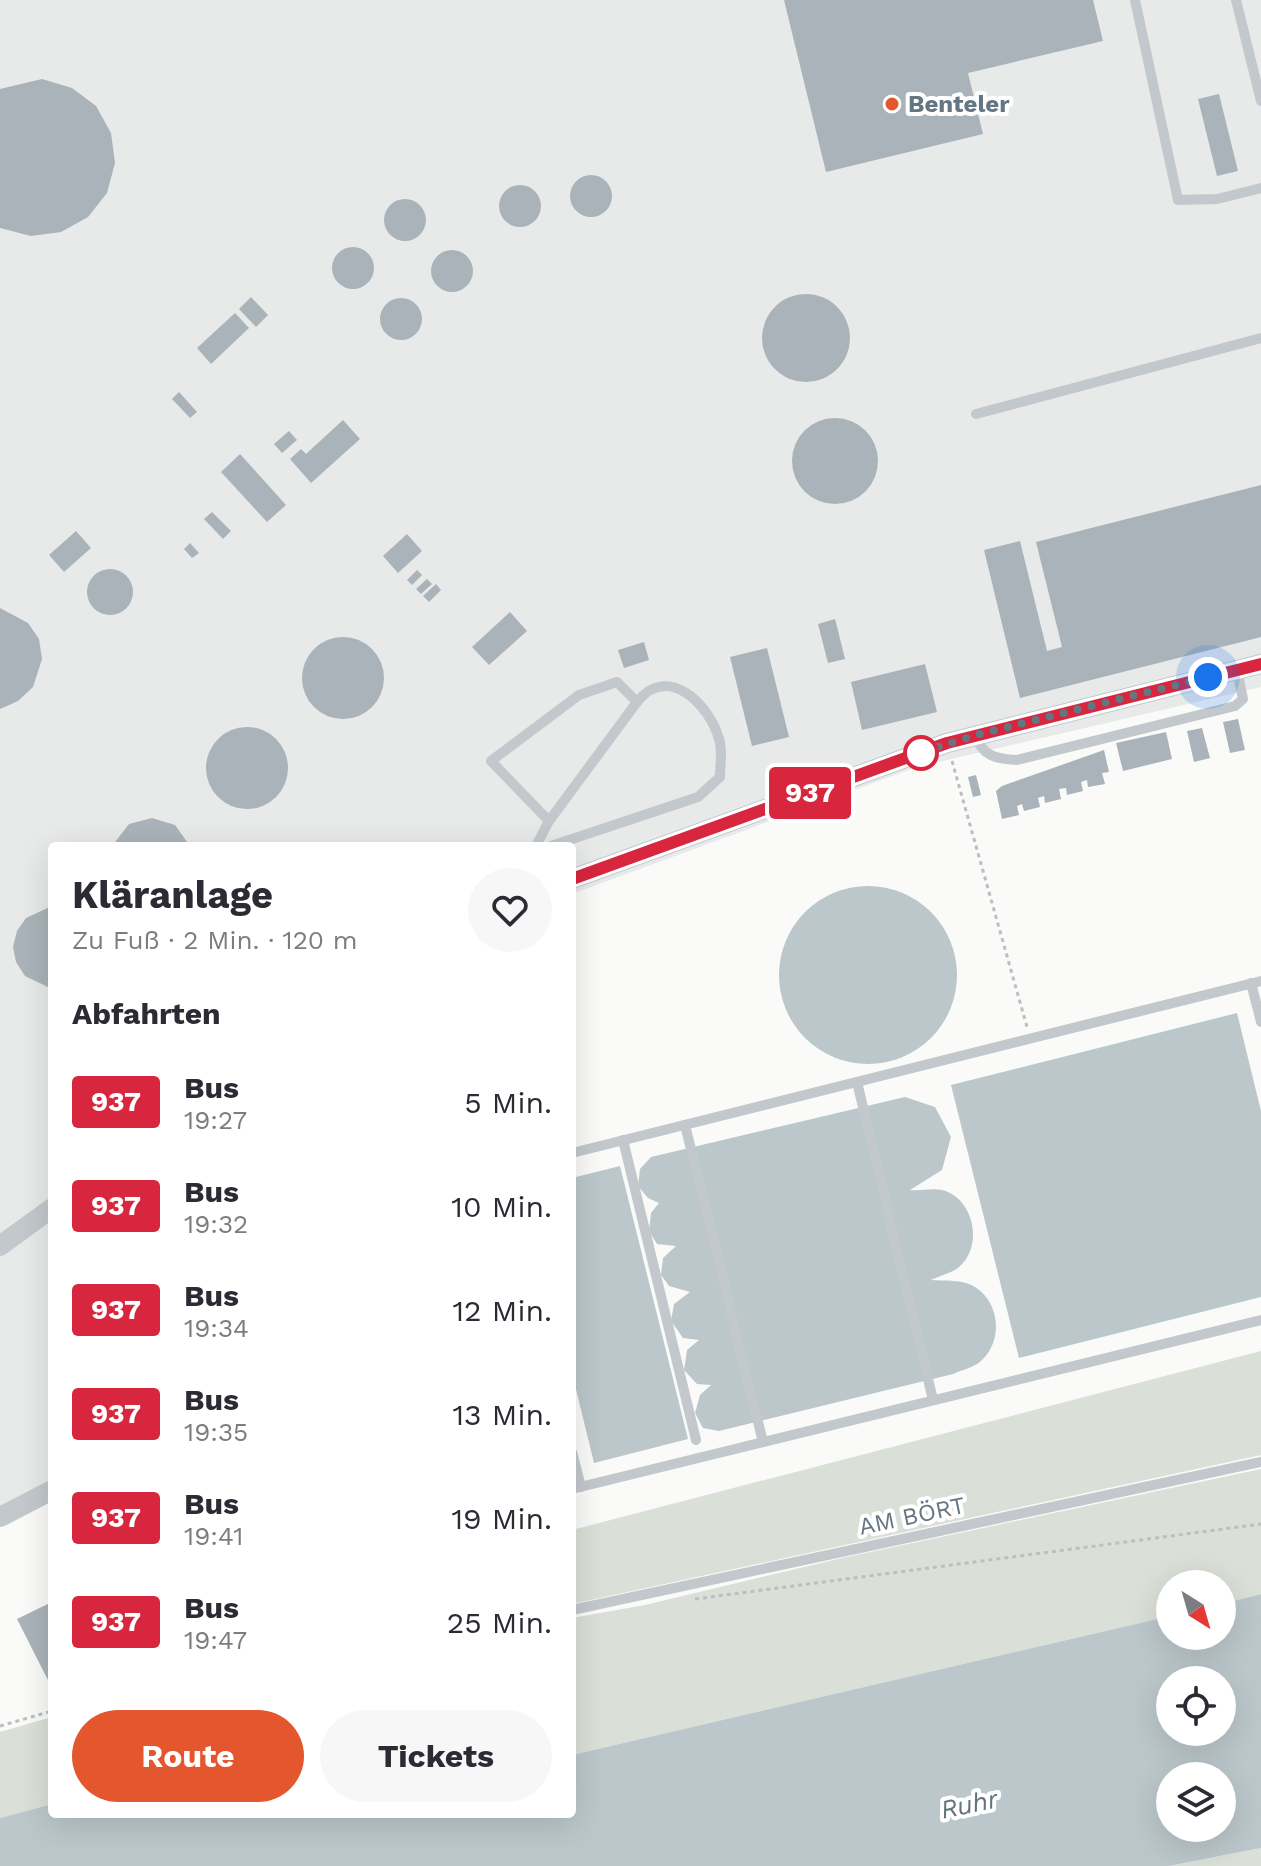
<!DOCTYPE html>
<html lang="de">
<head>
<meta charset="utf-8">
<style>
  body { margin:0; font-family:"Work Sans",sans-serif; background:#f7f7f7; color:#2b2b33; height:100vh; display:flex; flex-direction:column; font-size:30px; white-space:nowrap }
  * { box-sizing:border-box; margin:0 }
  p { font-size:26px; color:#7c7c81 }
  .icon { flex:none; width:44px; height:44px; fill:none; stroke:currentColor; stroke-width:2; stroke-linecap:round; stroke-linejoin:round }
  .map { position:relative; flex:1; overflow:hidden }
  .drawer { position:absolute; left:48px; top:842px; width:528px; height:976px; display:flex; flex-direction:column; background:#fff; border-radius:8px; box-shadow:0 8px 32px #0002 }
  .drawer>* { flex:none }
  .badge { padding:0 16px; border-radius:6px; font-size:28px; line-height:52px }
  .needle { width:52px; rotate:143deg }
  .fabs { position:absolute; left:1156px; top:1570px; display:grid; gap:16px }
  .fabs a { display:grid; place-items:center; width:80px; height:80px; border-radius:50%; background:#fff; box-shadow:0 8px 32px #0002; font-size:40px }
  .you { position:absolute; width:40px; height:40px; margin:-20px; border:6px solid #fff; border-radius:50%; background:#1a73e8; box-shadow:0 0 0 12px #1a73e833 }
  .map>.badge { position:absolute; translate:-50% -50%; box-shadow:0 0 0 4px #fff }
  h2 { padding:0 24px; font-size:30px; line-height:72px }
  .round { display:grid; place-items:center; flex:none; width:84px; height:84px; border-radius:42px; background:#f7f7f7 }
  .overview { display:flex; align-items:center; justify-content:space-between; height:136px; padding:0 24px }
  h1 { font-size:38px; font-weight:700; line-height:60px }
  .button { display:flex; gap:16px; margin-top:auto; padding:16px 24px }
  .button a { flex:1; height:92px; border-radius:48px; background:#e4572e; color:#fff; font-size:32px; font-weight:700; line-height:92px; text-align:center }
  .button a+a { background:#f7f7f7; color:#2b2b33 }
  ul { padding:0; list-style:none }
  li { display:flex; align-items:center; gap:24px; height:104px; padding:0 24px }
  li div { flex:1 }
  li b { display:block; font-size:30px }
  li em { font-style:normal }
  li .badge { min-width:88px; font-weight:700; text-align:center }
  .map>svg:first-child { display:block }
  .built { fill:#e8e9e9 }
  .green { fill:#dadfd7 }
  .water { fill:#bbc7cb; fill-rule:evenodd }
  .building { fill:#aab3b9 }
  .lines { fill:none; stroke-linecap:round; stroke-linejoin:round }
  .path { stroke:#bbbfc2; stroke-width:3; stroke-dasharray:4 4; stroke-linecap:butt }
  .lane { stroke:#c3c8cc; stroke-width:10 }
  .street { stroke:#c3c8cc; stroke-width:20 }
  .line-casing { stroke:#fff; stroke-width:18 }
  .line { stroke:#d7263d; stroke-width:12 }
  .walk { stroke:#657683; stroke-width:8; stroke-dasharray:0 14.4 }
  .poi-dot { fill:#e4572e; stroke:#fff; stroke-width:3 }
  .stop-dot { fill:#fff; stroke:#d7263d; stroke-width:4 }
  .labels { text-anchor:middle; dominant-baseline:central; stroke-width:8; stroke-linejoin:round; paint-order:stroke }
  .poi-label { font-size:24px; font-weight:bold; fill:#657683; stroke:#fff; text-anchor:start }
  .street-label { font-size:24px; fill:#657683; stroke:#fff }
  .water-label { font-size:26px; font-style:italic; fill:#60757c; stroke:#fff }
</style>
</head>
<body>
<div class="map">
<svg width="1261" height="1866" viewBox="0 0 1261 1866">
  <rect width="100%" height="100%" fill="#fafaf8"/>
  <path class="built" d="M0 0H1261V687L917 767 572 894V846H52V1490L0 1516Z"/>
  <g class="green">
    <path d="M1261 1351V1455L572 1604V1530Z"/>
    <path d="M1261 1469V1594L1222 1604V1584H1170V1616L572 1755V1618L645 1605 842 1558Z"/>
    <path d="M52 1717V1804L0 1818V1732Z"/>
    <path d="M1261 1848V1866H1169L1180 1864Z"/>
  </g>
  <g class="water">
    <circle cx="868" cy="975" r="89"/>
    <path d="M1237 1013 1261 1111V1297L1019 1358 951 1085Z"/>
    <path d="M905 1097 935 1107 951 1137 942 1170 910 1190C920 1191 933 1188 942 1190 974 1198 984 1246 959 1267 952 1273 939 1276 931 1280 945 1281 963 1279 975 1287 1000 1303 1003 1340 982 1360 976 1367 961 1370 953 1374L719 1431 703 1428 695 1413 700 1395 711 1385 697 1384 684 1370 687 1350 699 1340 683 1338 671 1321 674 1304 690 1292 669 1286 661 1275 663 1258 676 1246 657 1244 649 1231 651 1213 659 1203 648 1198 638 1186 640 1169 651 1157Z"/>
    <path d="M620 1166 688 1439 594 1463 572 1373V1178Z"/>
    <path d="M1261 1594V1848L1169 1866H0V1818L52 1804V1814H572V1755L1170 1616V1636H1222V1604ZM1222 1680V1732H1170V1680ZM1222 1776V1828H1170V1776Z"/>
  </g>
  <g class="building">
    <path d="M784 0H1093L1103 41 968 73 983 134 826 172Z"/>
    <path d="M42 79 72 88 96 106 111 133 115 163 107 193 88 217 61 232 31 236 0 228V89Z"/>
    <path d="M1219 94 1238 171 1217 176 1198 99Z"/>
    <circle cx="591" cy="196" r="21"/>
    <circle cx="520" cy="206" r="21"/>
    <circle cx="405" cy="220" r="21"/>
    <circle cx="353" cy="268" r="21"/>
    <circle cx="452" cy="271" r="21"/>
    <circle cx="806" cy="338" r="44"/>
    <path d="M251 297 268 315 256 327 239 309Z"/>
    <circle cx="401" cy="319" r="21"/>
    <path d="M235 313 249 328 211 364 197 348Z"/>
    <path d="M179 392 197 412 190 418 172 399Z"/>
    <circle cx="835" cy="461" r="43"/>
    <path d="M343 420 360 439 311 483 290 459 301 449 306 454Z"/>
    <path d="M289 431 297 440 282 453 274 444Z"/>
    <path d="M240 454 286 505 267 522 221 472Z"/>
    <path d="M1261 485V637L1020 698 984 550 1020 541 1047 651 1062 647 1036 542Z"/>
    <path d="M212 512 231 531 223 539 204 519Z"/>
    <path d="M76 531 91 548 64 572 49 555Z"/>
    <path d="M407 534 422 551 398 573 383 556Z"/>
    <path d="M190 543 199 553 192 558 184 549Z"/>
    <circle cx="110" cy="592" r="23"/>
    <path d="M417 570 422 575 412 585 407 580Z"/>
    <path d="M427 579 432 584 421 594 416 589Z"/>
    <path d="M436 584 441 590 429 602 423 596Z"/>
    <path d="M0 608 28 623 39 639 42 659 33 687 18 701 0 709Z"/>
    <path d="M510 612 527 631 489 665 472 647Z"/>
    <path d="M835 619 845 659 828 663 818 624Z"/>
    <circle cx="343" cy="678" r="41"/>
    <path d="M644 642 649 660 624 668 618 650Z"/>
    <path d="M767 648 789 737 752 746 730 657Z"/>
    <path d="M925 664 937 712 862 730 851 682Z"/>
    <path d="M1238 719 1245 750 1230 753 1223 722Z"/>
    <circle cx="247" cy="768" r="41"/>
    <path d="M1202 728 1210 758 1194 762 1187 731Z"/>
    <path d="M1166 732 1172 759 1123 771 1116 743Z"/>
    <path d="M1104 750 1109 772 1102 773 1105 784 1088 787 1087 780 1081 782 1083 791 1067 795 1066 788 1059 789 1061 799 1045 803 1044 796 1038 798 1040 807 1024 811 1022 804 1017 806 1019 815 1002 819 996 791 1002 786Z"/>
    <path d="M976 775 981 795 973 797 968 777Z"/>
    <path d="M152 818 175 825 190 846H112L129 824Z"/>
    <path d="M52 906V989L25 976 16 962 13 947 17 931 26 918Z"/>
    <path d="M52 1602V1688L17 1619Z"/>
  </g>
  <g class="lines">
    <g class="path">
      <path d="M952 761 1027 1027"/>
      <path d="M695 1599 1261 1524"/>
      <path d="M0 1726 52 1711"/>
    </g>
    <g class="lane">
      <path d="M1135 0 1178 200 1217 199 1261 188"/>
      <path d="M1236 0 1261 101"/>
      <path d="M976 414 1261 338"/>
      <path d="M976 735C981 756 997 759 1017 760L1235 706 1243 699 1237 670"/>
      <path d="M536 846 549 821 637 702 617 682 579 695 491 761 549 821"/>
      <path d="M551 846 698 797 720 777C720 765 723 750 719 739 709 704 668 663 637 702"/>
      <path d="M1251 983 1261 1022"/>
      <path d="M857 1082 933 1400"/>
      <path d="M685 1125 763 1442"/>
      <path d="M623 1140 696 1440"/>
      <path d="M572 1153 1261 981"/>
      <path d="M572 1452 581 1487"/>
      <path d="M572 1489 1261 1320"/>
      <path d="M572 1610 1261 1462"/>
    </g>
    <g class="street">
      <path d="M572 879 947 743 1261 664"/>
      <path d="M0 1246 52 1208"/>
      <path d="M0 1517 52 1490"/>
    </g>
  </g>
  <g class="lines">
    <defs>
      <path id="line" d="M572 879 947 743 1261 664"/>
    </defs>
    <use href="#line" class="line-casing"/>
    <use href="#line" class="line"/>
    <path class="walk" d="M921 753 916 754 976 735 1208 677"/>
  </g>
  <circle class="poi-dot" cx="892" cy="104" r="8"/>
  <circle class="stop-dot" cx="921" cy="753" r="16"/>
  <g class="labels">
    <g class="poi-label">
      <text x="908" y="104">Benteler</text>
    </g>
    <g class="street-label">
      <text transform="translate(912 1516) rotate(-12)">AM BÖRT</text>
    </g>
    <g class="water-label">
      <text transform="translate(969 1804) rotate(-12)">Ruhr</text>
    </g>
  </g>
</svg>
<div class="fabs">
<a><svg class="needle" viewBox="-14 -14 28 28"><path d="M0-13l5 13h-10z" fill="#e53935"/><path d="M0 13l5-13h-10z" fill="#7c7c81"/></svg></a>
<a><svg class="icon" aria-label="locate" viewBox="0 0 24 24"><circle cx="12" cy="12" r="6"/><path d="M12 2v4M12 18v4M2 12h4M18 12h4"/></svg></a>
<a><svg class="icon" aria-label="layers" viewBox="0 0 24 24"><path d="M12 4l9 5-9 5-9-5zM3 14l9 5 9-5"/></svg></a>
</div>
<div class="you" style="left:1208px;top:677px"></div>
<b class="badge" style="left:810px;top:793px;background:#d7263d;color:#fff">937</b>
<section class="drawer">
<div class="overview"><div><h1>Kläranlage</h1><p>Zu Fuß · 2 Min. · 120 m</p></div><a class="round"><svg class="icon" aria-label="heart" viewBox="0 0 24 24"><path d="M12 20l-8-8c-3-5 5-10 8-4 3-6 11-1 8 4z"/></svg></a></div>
<h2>Abfahrten</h2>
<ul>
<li><span class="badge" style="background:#d7263d;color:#fff">937</span><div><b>Bus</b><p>19:27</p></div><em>5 Min.</em></li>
<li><span class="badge" style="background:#d7263d;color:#fff">937</span><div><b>Bus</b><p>19:32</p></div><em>10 Min.</em></li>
<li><span class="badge" style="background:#d7263d;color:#fff">937</span><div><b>Bus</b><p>19:34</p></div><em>12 Min.</em></li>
<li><span class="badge" style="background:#d7263d;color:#fff">937</span><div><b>Bus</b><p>19:35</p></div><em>13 Min.</em></li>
<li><span class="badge" style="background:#d7263d;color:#fff">937</span><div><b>Bus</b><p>19:41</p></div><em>19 Min.</em></li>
<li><span class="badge" style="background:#d7263d;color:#fff">937</span><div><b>Bus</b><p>19:47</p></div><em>25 Min.</em></li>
</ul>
<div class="button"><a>Route</a><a>Tickets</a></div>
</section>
</div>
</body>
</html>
